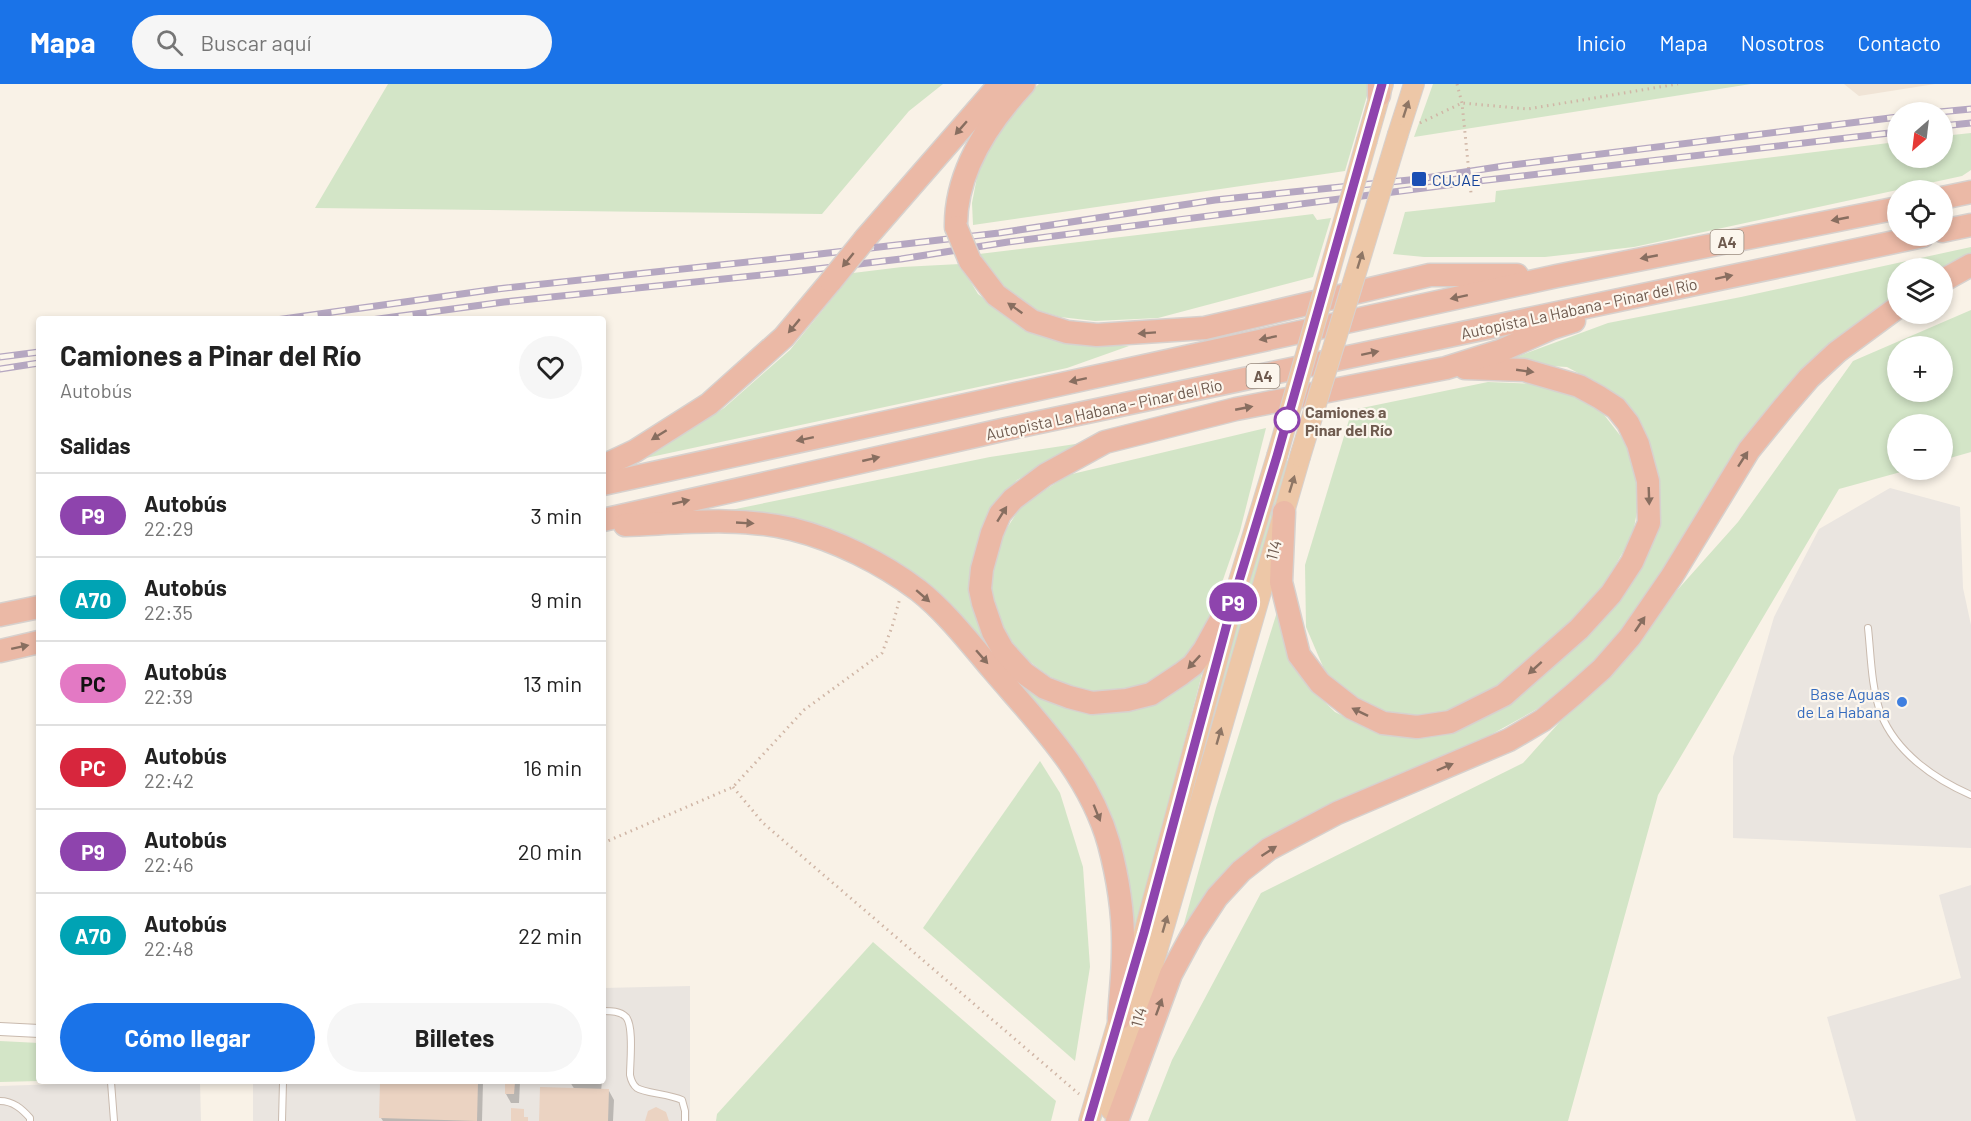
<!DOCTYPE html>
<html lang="es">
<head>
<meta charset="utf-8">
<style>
  body { margin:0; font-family:Barlow,sans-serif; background:#f6f6f6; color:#222; height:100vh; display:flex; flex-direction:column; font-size:22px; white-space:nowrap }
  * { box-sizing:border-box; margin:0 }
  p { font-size:20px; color:#767676 }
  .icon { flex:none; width:33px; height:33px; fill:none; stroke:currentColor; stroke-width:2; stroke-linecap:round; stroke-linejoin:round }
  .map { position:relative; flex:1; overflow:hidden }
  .panel { position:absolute; left:36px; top:232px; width:570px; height:768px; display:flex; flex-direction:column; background:#fff; border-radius:6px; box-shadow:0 3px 9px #0003 }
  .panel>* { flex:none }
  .badge { padding:0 12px; border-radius:20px; font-size:21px; line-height:39px }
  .needle { width:39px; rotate:208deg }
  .tools { position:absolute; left:1887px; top:18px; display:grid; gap:12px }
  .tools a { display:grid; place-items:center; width:66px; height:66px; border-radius:50%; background:#fff; box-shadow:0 3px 9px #0003; font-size:30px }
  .map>.badge { position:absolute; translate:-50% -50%; box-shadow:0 0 0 3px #fff }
  h2 { padding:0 24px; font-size:22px; line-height:54px }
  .round { display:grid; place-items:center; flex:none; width:63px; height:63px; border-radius:32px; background:#f6f6f6 }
  .overview { display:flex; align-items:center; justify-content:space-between; height:102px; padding:0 24px }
  h1 { font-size:28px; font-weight:700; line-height:45px }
  .primary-button { display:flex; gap:12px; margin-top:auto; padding:12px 24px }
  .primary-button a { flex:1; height:69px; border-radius:36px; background:#1a73e8; color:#fff; font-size:24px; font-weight:700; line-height:69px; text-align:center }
  .primary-button a+a { background:#f6f6f6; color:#222 }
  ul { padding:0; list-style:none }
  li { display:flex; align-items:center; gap:18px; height:84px; padding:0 24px; border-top:2px solid #e0e0e0 }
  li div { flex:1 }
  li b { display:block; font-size:22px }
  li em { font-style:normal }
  li .badge { min-width:66px; font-weight:700; text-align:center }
  header { display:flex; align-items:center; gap:36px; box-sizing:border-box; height:84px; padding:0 30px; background:#1a73e8; color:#fff }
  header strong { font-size:28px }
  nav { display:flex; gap:33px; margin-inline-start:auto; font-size:21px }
  .search { width:420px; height:54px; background:#f6f6f6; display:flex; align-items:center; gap:15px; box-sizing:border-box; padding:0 21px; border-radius:33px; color:#767676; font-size:22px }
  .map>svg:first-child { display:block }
  .residential { fill:#f0e4d6 }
  .industrial { fill:#eae5e0 }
  .green { fill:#d3e5c7; fill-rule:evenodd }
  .shadow { fill:#0003 }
  .building { fill:#ebd3c2 }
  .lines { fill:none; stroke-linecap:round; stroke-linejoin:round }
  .service-casing { stroke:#c9baae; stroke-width:8 }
  .minor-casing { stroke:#c9baae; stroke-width:14 }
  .trunk-casing { stroke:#d7d1ce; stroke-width:22 }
  .motorway-casing { stroke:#d7d1ce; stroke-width:25 }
  .path { stroke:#d0b6a6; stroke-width:3; stroke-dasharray:1.5 4.5; stroke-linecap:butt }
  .service { stroke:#fff; stroke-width:6 }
  .minor { stroke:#fff; stroke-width:12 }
  .trunk { stroke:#edc7a7; stroke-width:20 }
  .motorway { stroke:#ebb9a6; stroke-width:22 }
  .rail-casing { stroke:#b5a7c1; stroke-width:7 }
  .rail { stroke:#fcf6ed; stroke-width:4.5; stroke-dasharray:14; stroke-linecap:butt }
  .trunk-bridge-casing { stroke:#d7d1ce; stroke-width:22; stroke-linecap:butt }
  .motorway-bridge-casing { stroke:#d7d1ce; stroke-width:25; stroke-linecap:butt }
  .trunk-bridge { stroke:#edc7a7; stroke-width:20 }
  .motorway-bridge { stroke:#ebb9a6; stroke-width:22 }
  .oneway { fill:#8e7665 }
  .oneway2 { fill:#886e60 }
  .line-casing { stroke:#fff; stroke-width:14 }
  .line { stroke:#8e44ad; stroke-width:9 }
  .transit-dot { fill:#1a4fb4; stroke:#fcf6ed; stroke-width:2 }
  .stop-dot { fill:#fff; stroke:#8e44ad; stroke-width:3 }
  .shop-dot { fill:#3f7fe0; stroke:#fcf6ed; stroke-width:2 }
  .labels { text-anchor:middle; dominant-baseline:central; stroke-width:4.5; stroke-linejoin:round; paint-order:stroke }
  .shield { fill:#fcf6ed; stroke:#998a7e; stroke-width:1.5 }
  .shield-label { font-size:15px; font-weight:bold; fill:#6f5b4f }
  .transit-label { font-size:16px; fill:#164399; stroke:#fcf6ed; text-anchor:start }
  .street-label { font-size:16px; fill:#6f5b4f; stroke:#fcf6ed }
  .stop-label { font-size:16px; font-weight:bold; fill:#6f5b4f; stroke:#fcf6ed; text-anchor:start }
  .shop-label { font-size:16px; fill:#366cbe; stroke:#fcf6ed; text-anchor:end }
</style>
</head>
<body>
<header>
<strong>Mapa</strong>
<div class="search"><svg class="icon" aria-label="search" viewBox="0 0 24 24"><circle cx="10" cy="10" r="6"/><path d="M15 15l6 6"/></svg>Buscar aquí</div>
<nav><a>Inicio</a><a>Mapa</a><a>Nosotros</a><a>Contacto</a></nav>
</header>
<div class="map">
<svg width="1971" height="1037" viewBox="0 0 1971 1037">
  <rect width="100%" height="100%" fill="#f9f2e7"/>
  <path class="residential" d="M1844 0H1935L1859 12Z"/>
  <g class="industrial">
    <path d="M1890 404 1960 423 1963 504 1971 541V764L1733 754V673L1774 533 1819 445Z"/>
    <path d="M1971 801V1037H1856L1827 933 1961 894 1939 811Z"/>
    <path d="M690 902V1037H253V998H603V904Z"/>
    <path d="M117 998H200L201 1037H0V1002Z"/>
  </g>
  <g class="green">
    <path d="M388 0H943L909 27 822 130 315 124Z"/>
    <path d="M1039 0H1369V5L1345 87 973 141 972 119 977 93 994 48 1032 6Z"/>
    <path d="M1433 0H1751L1414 53Z"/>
    <path d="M1971 49V86L1962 92 1634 163 1545 173H1424L1393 170 1405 128 1495 118 1496 107 1897 58 1898 74H1942L1943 52Z"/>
    <path d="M1313 130 1317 136 1331 134 1313 193 1158 234 1095 237 1060 233 1034 225 1010 209 988 185 979 170Z"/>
    <path d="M1971 163V172L1942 184H1898L1897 215 1823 266 1614 558 1586 586 1537 625 1476 659 1268 754 1182 847 1216 724 1282 512 1311 605 1335 628 1375 648 1425 654 1464 641 1512 613 1657 440 1658 390 1640 338 1608 305 1567 283 1500 279 1608 239 1741 213Z"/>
    <path d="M960 180 978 210 1023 245 1079 260 1129 262 1067 284 646 374 724 324 790 266 853 189 902 183Z"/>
    <path d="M1971 226V368L1943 376 1942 340H1898V386H1908L1839 405 1658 711 1568 1037H1148L1172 976 1261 809 1523 679 1738 438 1853 277ZM1898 262H1942V308H1898Z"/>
    <path d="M1488 298 1543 300 1598 323 1626 359 1640 410 1633 450 1597 514 1491 608 1454 625 1412 634 1366 622 1327 592 1306 543 1305 481 1352 326Z"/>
    <path d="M1266 344 1240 447 1203 553 1179 582 1142 602 1104 609 1078 607 1049 592 1021 571 996 533 991 503 997 460 1021 422 1068 391Z"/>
    <path d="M1082 359 1017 396 992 431 986 557 1082 626 1204 582 1132 860 1109 733 897 481 721 428 990 373Z"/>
    <path d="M1284 375 1293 379C1253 492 1222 607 1190 722 1161 828 1132 932 1101 1037H1095L1192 688Z"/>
    <path d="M1040 677 1060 709 1083 783 1090 883 1075 977 923 844Z"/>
    <path d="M873 858 1056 1017 1051 1037H716L717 1030Z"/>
    <path d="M0 957 39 959V997L0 998Z"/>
  </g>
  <g class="shadow">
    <path d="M382 998H483L482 1037H383L381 1034Z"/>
    <path d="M507 998H520L519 1019H511L506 1010Z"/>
    <path d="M570 998H602L601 1007H609L614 1016 613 1037H541L575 1006Z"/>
  </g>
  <g class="building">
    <path d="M380 998H478L477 1037 379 1034Z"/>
    <path d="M505 998H515L514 1010H505Z"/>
    <path d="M540 1003 609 1005 608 1037H539Z"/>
    <path d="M656 1023 666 1028 669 1037H645L648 1027Z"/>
    <path d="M511 1024 524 1025V1033H528V1037H511Z"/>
  </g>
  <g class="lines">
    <defs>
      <g id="service">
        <path d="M1868 544C1871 571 1871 603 1881 630 1896 668 1934 695 1971 711"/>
        <path d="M603 927C611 927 620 927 626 933 634 942 630 978 630 991 631 996 633 1001 637 1004 644 1009 670 1010 682 1016L685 1027V1037"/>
        <path d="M111 998 114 1037"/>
        <path d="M0 1017C13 1017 22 1025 30 1034V1037"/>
        <path d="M282 1037 283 998"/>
      </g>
      <path id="minor" d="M0 945 39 947"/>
      <g id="trunk">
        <path d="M1398 50 1414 0"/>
        <path d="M1367 56 1383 0"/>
        <path d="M1111 1026 1300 373"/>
        <path d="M1089 1037 1144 849 1235 510 1277 372"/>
      </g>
      <g id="motorway">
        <path d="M1379 11V0"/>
        <path d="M1942 114 1971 108"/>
        <path d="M956 143C955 88 988 39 1024 0"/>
        <path d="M1942 147 1971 141"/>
        <path d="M865 155 1000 0"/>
        <path d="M970 177 996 211 1032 237 1067 248 1097 251 1205 244 1430 191H1517"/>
        <path d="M1942 197 1971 181"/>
        <path d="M603 382 635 367 709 320 784 253 831 197"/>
        <path d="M603 400 1557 192 1898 124"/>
        <path d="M1284 428 1281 498 1299 571 1320 599 1352 624 1383 639 1417 643 1450 638 1504 611 1579 545 1611 510 1632 478 1649 439 1648 397 1638 360 1628 339 1616 324 1599 313 1579 302 1524 286 1465 284"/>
        <path d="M603 436 1002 346 1923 152"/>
        <path d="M625 441C680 439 738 432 792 445 836 456 882 479 918 506 946 528 969 558 992 585 1039 640 1089 689 1109 760 1118 794 1124 833 1123 868 1123 890 1120 913 1119 935"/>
        <path d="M1235 510 1204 566 1193 581 1181 590 1151 610 1127 616 1092 619 1069 613 1045 604 1024 589 1003 566 993 548 983 519 980 505 982 485 992 449 1000 430 1013 415 1045 391 1105 358 1236 325 1446 284 1500 267 1552 244 1574 237"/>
        <path d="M0 531 39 523"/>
        <path d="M0 567 39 558"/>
        <path d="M1117 1037 1171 890 1192 851 1217 813 1241 787 1269 765 1337 729 1509 656 1543 636 1574 610 1602 585 1630 553 1672 492 1749 366 1784 323 1809 294 1837 268 1898 223"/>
      </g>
    </defs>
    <use href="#service" class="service-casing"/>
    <use href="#minor" class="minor-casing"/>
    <use href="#trunk" class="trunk-casing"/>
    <use href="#motorway" class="motorway-casing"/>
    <g class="path">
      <path d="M1457 0 1462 19 1471 109"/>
      <path d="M1420 39 1462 19 1528 25 1678 0"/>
      <path d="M733 703 763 739 1079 1010"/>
      <path d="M603 759 733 703 804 626 882 569 892 543 900 514"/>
    </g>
    <use href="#service" class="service"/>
    <use href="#minor" class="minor"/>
    <use href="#trunk" class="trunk"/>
    <use href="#motorway" class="motorway"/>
    <defs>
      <g id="rail">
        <path d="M1939 28 1971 25"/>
        <path d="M1942 42 1971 39"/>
        <path d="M276 236 497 205 794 173 999 149 1215 116 1419 95 1504 82 1898 33"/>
        <path d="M371 236 504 218 791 188 901 175 1008 158 1470 98 1898 48"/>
        <path d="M0 273 39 268"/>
        <path d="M0 285 39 279"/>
      </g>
    </defs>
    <use href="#rail" class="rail-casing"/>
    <use href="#rail" class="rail"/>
    <defs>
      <g id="trunk-bridge">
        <path d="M1277 372 1367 56"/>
        <path d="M1300 373 1398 50"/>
      </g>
      <g id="motorway-bridge">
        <path d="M956 143 970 177"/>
        <path d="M831 197 865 155"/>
      </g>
    </defs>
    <use href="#trunk-bridge" class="trunk-bridge-casing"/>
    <use href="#motorway-bridge" class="motorway-bridge-casing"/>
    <use href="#trunk-bridge" class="trunk-bridge"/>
    <use href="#motorway-bridge" class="motorway-bridge"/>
  </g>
  <defs><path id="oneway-solid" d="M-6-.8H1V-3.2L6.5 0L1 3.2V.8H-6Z" transform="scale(1.5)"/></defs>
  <g class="oneway">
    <use href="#oneway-solid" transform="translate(1406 25) rotate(-72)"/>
    <use href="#oneway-solid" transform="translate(1360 176) rotate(-73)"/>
    <use href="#oneway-solid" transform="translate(1292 400) rotate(-73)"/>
    <use href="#oneway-solid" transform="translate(1219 652) rotate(-74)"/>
    <use href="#oneway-solid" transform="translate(1165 840) rotate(-74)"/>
  </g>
  <g class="oneway2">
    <use href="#oneway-solid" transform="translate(961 44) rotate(131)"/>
    <use href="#oneway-solid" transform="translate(1840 135) rotate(169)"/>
    <use href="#oneway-solid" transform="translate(1649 173) rotate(169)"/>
    <use href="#oneway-solid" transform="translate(848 176) rotate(129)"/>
    <use href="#oneway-solid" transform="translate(1724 193) rotate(-12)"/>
    <use href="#oneway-solid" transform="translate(1459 213) rotate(168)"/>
    <use href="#oneway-solid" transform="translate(1015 224) rotate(-145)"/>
    <use href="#oneway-solid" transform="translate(794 242) rotate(130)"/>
    <use href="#oneway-solid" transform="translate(1147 249) rotate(176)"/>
    <use href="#oneway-solid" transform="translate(1268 254) rotate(168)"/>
    <use href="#oneway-solid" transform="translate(1370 269) rotate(-12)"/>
    <use href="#oneway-solid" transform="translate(1525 287) rotate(8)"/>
    <use href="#oneway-solid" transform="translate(1078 296) rotate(168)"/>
    <use href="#oneway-solid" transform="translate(1244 324) rotate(-11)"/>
    <use href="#oneway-solid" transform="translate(659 351) rotate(148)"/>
    <use href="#oneway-solid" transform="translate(805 355) rotate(168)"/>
    <use href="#oneway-solid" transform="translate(871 375) rotate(-13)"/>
    <use href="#oneway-solid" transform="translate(1743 375) rotate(-57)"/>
    <use href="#oneway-solid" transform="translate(1649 412) rotate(88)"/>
    <use href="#oneway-solid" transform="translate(681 418) rotate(-13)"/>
    <use href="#oneway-solid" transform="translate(1002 430) rotate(-58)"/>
    <use href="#oneway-solid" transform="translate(745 439) rotate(3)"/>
    <use href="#oneway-solid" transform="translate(923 512) rotate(41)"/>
    <use href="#oneway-solid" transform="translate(1640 540) rotate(-56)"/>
    <use href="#oneway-solid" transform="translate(20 563) rotate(-12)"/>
    <use href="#oneway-solid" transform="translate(982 573) rotate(49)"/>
    <use href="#oneway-solid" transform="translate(1194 578) rotate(133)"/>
    <use href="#oneway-solid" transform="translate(1535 584) rotate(138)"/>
    <use href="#oneway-solid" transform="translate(1360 628) rotate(-154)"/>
    <use href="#oneway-solid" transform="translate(1445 683) rotate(-23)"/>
    <use href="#oneway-solid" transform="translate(1097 729) rotate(68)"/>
    <use href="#oneway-solid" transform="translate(1269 767) rotate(-33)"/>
    <use href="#oneway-solid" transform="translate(1159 923) rotate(-70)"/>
  </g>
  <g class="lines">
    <defs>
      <path id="line" d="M1089 1037 1144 849 1235 510 1277 372 1382 0"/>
    </defs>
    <use href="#line" class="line-casing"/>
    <use href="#line" class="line"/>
  </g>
  <rect class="transit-dot" x="1411" y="87" width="16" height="16" rx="3"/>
  <circle class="stop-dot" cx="1287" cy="336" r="12"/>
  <circle class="shop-dot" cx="1902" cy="618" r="6"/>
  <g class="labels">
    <g class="shield">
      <rect x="1710.5" y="146" width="33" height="24" rx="4.5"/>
      <rect x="1246.5" y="280" width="33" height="24" rx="4.5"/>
    </g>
    <g class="shield-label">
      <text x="1727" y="158">A4</text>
      <text x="1263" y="292">A4</text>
    </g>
    <g class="transit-label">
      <text x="1432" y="95">CUJAE</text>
    </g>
    <g class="street-label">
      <text transform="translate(1579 224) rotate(-12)">Autopista La Habana - Pinar del Río</text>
      <text transform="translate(1104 325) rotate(-12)">Autopista La Habana - Pinar del Río</text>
      <text transform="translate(1273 466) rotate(-74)">114</text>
      <text transform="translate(1138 933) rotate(-74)">114</text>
    </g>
    <g class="stop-label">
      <text x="1305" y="327">Camiones a<tspan x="1305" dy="18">Pinar del Río</tspan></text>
    </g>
    <g class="shop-label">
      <text x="1890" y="609">Base Aguas<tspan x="1890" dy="18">de La Habana</tspan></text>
    </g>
  </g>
</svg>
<div class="tools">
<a><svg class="needle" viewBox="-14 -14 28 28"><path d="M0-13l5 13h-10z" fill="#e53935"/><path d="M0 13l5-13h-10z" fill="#767676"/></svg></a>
<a><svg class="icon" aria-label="locate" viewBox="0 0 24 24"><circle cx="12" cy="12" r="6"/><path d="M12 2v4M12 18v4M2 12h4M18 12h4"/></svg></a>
<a><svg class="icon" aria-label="layers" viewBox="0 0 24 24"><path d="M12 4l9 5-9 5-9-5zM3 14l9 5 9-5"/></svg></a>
<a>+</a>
<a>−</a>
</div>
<b class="badge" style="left:1233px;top:518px;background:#8e44ad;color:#fff">P9</b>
<section class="panel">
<div class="overview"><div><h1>Camiones a Pinar del Río</h1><p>Autobús</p></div><a class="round"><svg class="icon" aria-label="heart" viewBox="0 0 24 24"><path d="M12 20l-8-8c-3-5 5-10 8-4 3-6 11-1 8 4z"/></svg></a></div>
<h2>Salidas</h2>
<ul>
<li><span class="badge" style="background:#8e44ad;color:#fff">P9</span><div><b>Autobús</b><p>22:29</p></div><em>3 min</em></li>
<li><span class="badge" style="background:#00a3b4;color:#fff">A70</span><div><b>Autobús</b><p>22:35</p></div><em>9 min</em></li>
<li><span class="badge" style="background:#e379c4;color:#111">PC</span><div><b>Autobús</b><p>22:39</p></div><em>13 min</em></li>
<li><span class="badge" style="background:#d7263d;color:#fff">PC</span><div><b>Autobús</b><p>22:42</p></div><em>16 min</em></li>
<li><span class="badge" style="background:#8e44ad;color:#fff">P9</span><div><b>Autobús</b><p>22:46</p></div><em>20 min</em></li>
<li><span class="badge" style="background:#00a3b4;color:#fff">A70</span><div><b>Autobús</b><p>22:48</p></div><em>22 min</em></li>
</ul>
<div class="primary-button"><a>Cómo llegar</a><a>Billetes</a></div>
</section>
</div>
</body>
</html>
